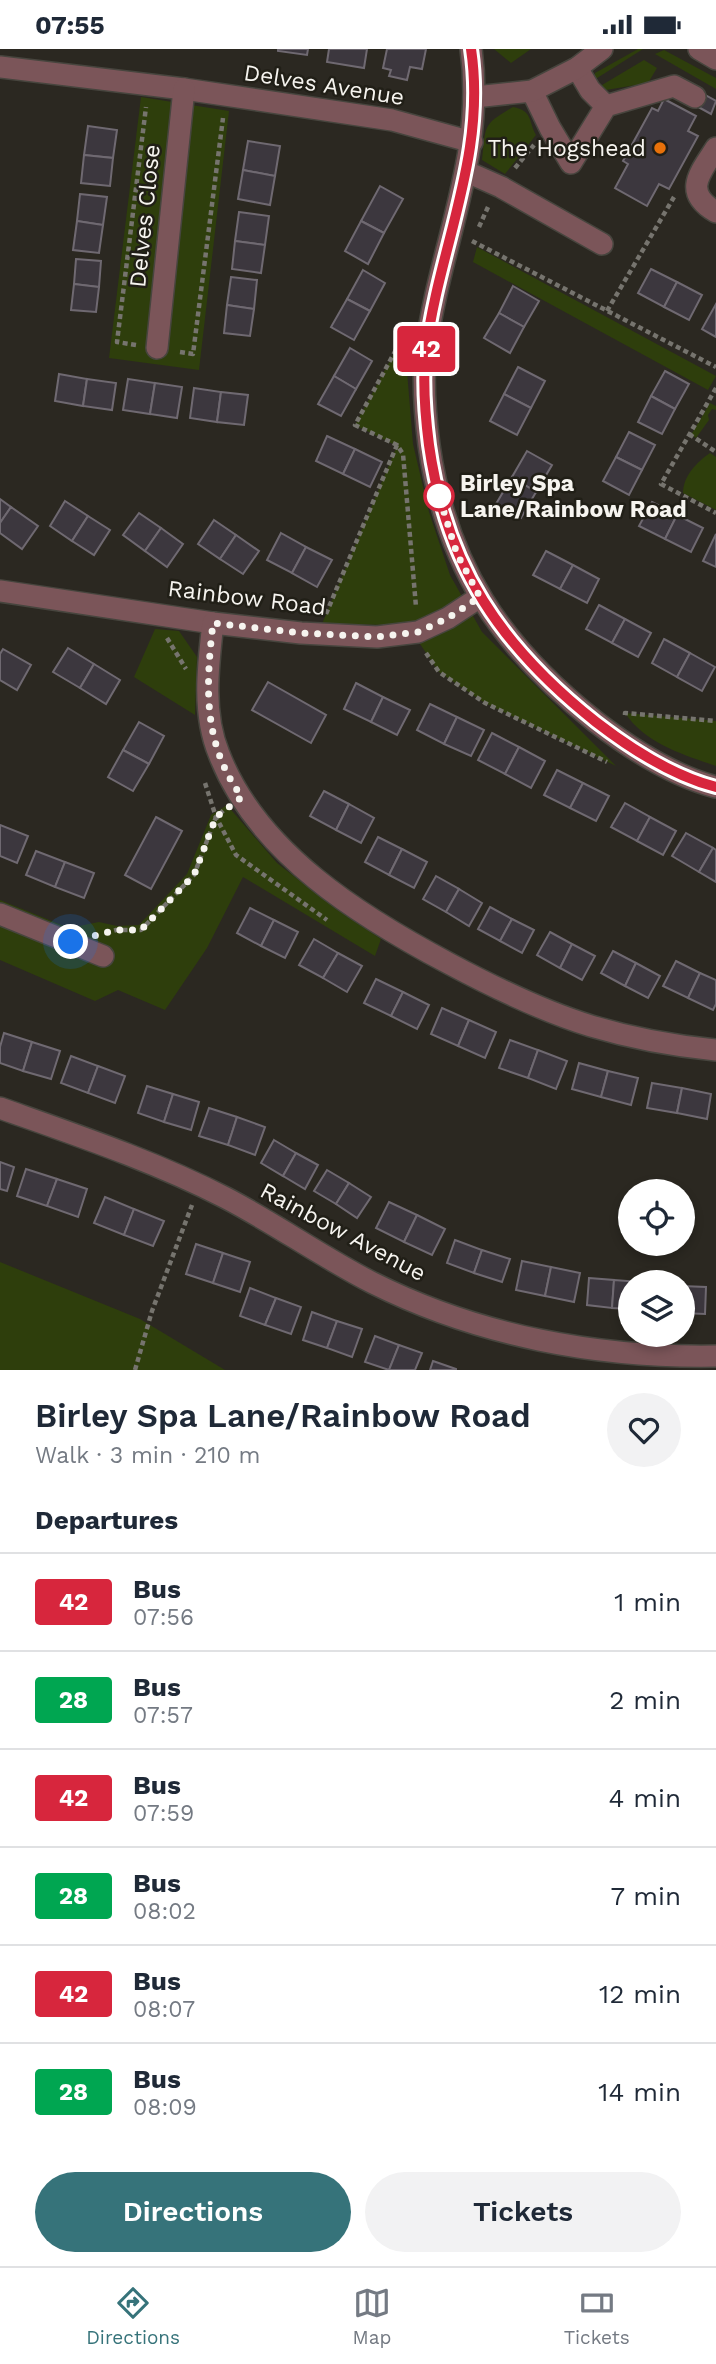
<!DOCTYPE html>
<html lang="en">
<head>
<meta charset="utf-8">
<style>
  body { margin:0; font-family:"Work Sans",sans-serif; background:#f2f2f3; color:#1f2937; height:100vh; display:flex; flex-direction:column; font-size:26px; white-space:nowrap }
  * { box-sizing:border-box; margin:0 }
  p { font-size:23px; color:#747a83 }
  .icon { flex:none; width:38px; height:38px; fill:none; stroke:currentColor; stroke-width:2; stroke-linecap:round; stroke-linejoin:round }
  .map { position:relative; height:1321px; overflow:hidden }
  .sheet { display:flex; flex-direction:column; background:#fff; flex:1 }
  .sheet>* { flex:none }
  .badge { padding:0 14px; border-radius:5px; font-size:24px; line-height:46px }
  .tools { position:absolute; left:618px; top:1130px; display:grid; gap:14px }
  .tools a { display:grid; place-items:center; width:77px; height:77px; border-radius:50%; background:#fff; box-shadow:0 4px 10px #0003; font-size:35px }
  .you { position:absolute; width:35px; height:35px; margin:-18px; border:5px solid #fff; border-radius:50%; background:#1a73e8; box-shadow:0 0 0 10px #1a73e833 }
  .map>.badge { position:absolute; translate:-50% -50%; box-shadow:0 0 0 4px #fff }
  h2 { padding:0 35px; font-size:26px; line-height:63px }
  .round { display:grid; place-items:center; flex:none; width:74px; height:74px; border-radius:37px; background:#f2f2f3 }
  .summary { display:flex; align-items:center; justify-content:space-between; height:119px; padding:0 35px }
  h1 { font-size:33px; font-weight:600; line-height:52px }
  .action { display:flex; gap:14px; margin-top:auto; padding:14px 35px }
  .action a { flex:1; height:80px; border-radius:42px; background:#36737a; color:#fff; font-size:28px; font-weight:600; line-height:80px; text-align:center }
  .action a+a { background:#f2f2f3; color:#1f2937 }
  ul { padding:0; list-style:none }
  li { display:flex; align-items:center; gap:21px; height:98px; padding:0 35px; border-top:2px solid #e0e1e3 }
  li div { flex:1 }
  li b { display:block; font-size:26px }
  li em { font-style:normal }
  li .badge { min-width:77px; font-weight:700; text-align:center }
  .status { display:flex; justify-content:space-between; align-items:center; height:49px; padding:0 35px; background:#fff; direction:ltr }
  .status svg { height:19px; fill:currentColor }
  .tabs { display:flex; justify-content:space-around; align-items:center; height:98px; border-top:2px solid #e0e1e3; background:#fff; font-size:19px; color:#747a83 }
  .tabs a { display:grid; justify-items:center; gap:4px }
  .tabs .current { color:#36737a }
  .map>svg:first-child { display:block }
  .green { fill:#2e3e0c }
  .building { fill:#3c373e; stroke:#6f6971; stroke-width:2 }
  .lines { fill:none; stroke-linecap:round; stroke-linejoin:round }
  .minor-casing { stroke:#47453e; stroke-width:24 }
  .path { stroke:#76746e; stroke-width:4.5; stroke-dasharray:5 3.5; stroke-linecap:butt }
  .minor { stroke:#7b5559; stroke-width:21 }
  .line-casing { stroke:#fff; stroke-width:16 }
  .line { stroke:#d7263d; stroke-width:10 }
  .walk { stroke:#f6f4ef; stroke-width:7; stroke-dasharray:0 12.6 }
  .food-dot { fill:#e8710a; stroke:#211f17; stroke-width:2.5 }
  .stop-dot { fill:#fff; stroke:#d7263d; stroke-width:3.5 }
  .labels { text-anchor:middle; dominant-baseline:central; stroke-width:5; stroke-linejoin:round; paint-order:stroke }
  .street-label { font-size:23px; fill:#f6f4ef; stroke:#211f17 }
  .poi-label { font-size:23px; fill:#f6f4ef; stroke:#211f17; text-anchor:end }
  .stop-label { font-size:23px; font-weight:bold; fill:#f6f4ef; stroke:#211f17; text-anchor:start }
</style>
</head>
<body>
<div class="status"><b>07:55</b><svg viewBox="0 0 49 12"><path d="M0 12V9h3v3zM5 12V6h3v6zM10 12V3h3v9zM15 12V0h3v12zM26 1h20v11H26zM47 4h2v5h-2z"/></svg></div>
<div class="map">
<svg width="716" height="1321" viewBox="0 0 716 1321">
  <rect width="100%" height="100%" fill="#2b2821"/>
  <g class="green">
    <path d="M494 0H531L511 14Z"/>
    <path d="M638 0H643L594 31 595 24Z"/>
    <path d="M664 1 716 29V40L655 5Z"/>
    <path d="M644 11 657 19 648 34 606 41 597 39Z"/>
    <path d="M141 48 229 62 199 321 109 309Z"/>
    <path d="M513 58C533 62 528 71 536 86L505 125 482 111C486 76 482 76 513 58Z"/>
    <path d="M477 198 716 327 708 341 473 213Z"/>
    <path d="M404 286 413 395 429 463 450 526 482 583 616 717 485 654 439 623 420 595 418 582 396 576 322 575 397 397 355 376Z"/>
    <path d="M710 354 716 357V361L712 360 708 366 709 371 696 389 691 386Z"/>
    <path d="M710 404 716 408V461L683 444C683 427 697 413 710 404Z"/>
    <path d="M155 580 179 582 197 608 195 666 134 628Z"/>
    <path d="M625 664 716 672V717C682 705 646 695 625 664Z"/>
    <path d="M227 756 277 814 336 860 381 890 375 907 243 828 207 899 165 961 118 941 95 952 0 911V851L69 879 99 873 117 877 139 876 187 825 211 766Z"/>
    <path d="M0 1213 140 1270 225 1321H0Z"/>
  </g>
  <g class="building">
    <path d="M278 0H308L307 6 278 2Z"/>
    <path d="M329 0H367L364 19 327 13Z"/>
    <path d="M387 0H426L422 20 410 18 407 31 389 27 391 21 383 19Z"/>
    <path d="M698 42 716 52 711 65 691 54Z"/>
    <path d="M664 50 696 67 688 82 698 87 669 140 659 135 647 157 615 139 628 115 623 112 652 59 658 62Z"/>
    <path d="M88 77 117 81 113 109 84 106Z"/>
    <path d="M248 92 280 97 275 127 243 121Z"/>
    <path d="M84 106 113 109 110 137 81 134Z"/>
    <path d="M243 121 275 127 270 156 238 150Z"/>
    <path d="M380 137 403 150 384 184 361 172Z"/>
    <path d="M80 145 107 148 103 176 77 172Z"/>
    <path d="M239 163 269 167 265 196 235 192Z"/>
    <path d="M77 172 103 176 99 204 73 201Z"/>
    <path d="M361 172 384 184 368 215 345 202Z"/>
    <path d="M235 192 265 196 261 224 232 220Z"/>
    <path d="M76 210 101 212 99 238 74 235Z"/>
    <path d="M651 220 677 233 664 258 638 244Z"/>
    <path d="M363 221 385 234 370 262 347 250Z"/>
    <path d="M231 228 257 231 254 260 227 256Z"/>
    <path d="M677 233 702 246 689 271 664 258Z"/>
    <path d="M74 235 99 238 96 263 71 261Z"/>
    <path d="M513 237 539 252 524 278 499 264Z"/>
    <path d="M347 250 370 262 354 291 331 278Z"/>
    <path d="M716 255V288L702 280Z"/>
    <path d="M227 256 254 260 250 287 224 284Z"/>
    <path d="M499 264 524 278 510 304 484 289Z"/>
    <path d="M350 299 372 312 356 340 334 327Z"/>
    <path d="M518 318 545 332 531 359 504 345Z"/>
    <path d="M665 322 689 335 675 360 651 347Z"/>
    <path d="M59 325 87 330 83 357 55 352Z"/>
    <path d="M334 327 356 340 341 367 318 355Z"/>
    <path d="M87 330 116 334 112 361 83 357Z"/>
    <path d="M128 330 155 334 150 365 123 361Z"/>
    <path d="M155 334 182 338 177 369 150 365Z"/>
    <path d="M194 339 221 343 217 373 190 369Z"/>
    <path d="M221 343 248 346 244 376 217 373Z"/>
    <path d="M504 345 531 359 517 386 490 372Z"/>
    <path d="M651 347 675 360 662 385 638 373Z"/>
    <path d="M629 383 655 396 642 421 616 408Z"/>
    <path d="M327 387 355 400 343 425 316 412Z"/>
    <path d="M355 400 382 413 370 438 343 425Z"/>
    <path d="M527 402 552 416 536 443 512 428Z"/>
    <path d="M616 408 642 421 629 446 603 432Z"/>
    <path d="M512 428 536 443 521 469 496 455Z"/>
    <path d="M0 450 11 458 0 474Z"/>
    <path d="M65 452 88 467 72 492 50 477Z"/>
    <path d="M652 453 677 466 665 490 639 477Z"/>
    <path d="M11 458 38 477 22 500 0 484V474Z"/>
    <path d="M139 464 161 479 145 502 123 486Z"/>
    <path d="M677 466 703 479 691 503 665 490Z"/>
    <path d="M88 467 110 481 94 506 72 492Z"/>
    <path d="M214 471 236 486 220 510 198 495Z"/>
    <path d="M161 479 183 495 167 518 145 502Z"/>
    <path d="M281 484 306 498 292 524 267 511Z"/>
    <path d="M716 485V518L703 512Z"/>
    <path d="M236 486 259 502 243 525 220 510Z"/>
    <path d="M306 498 332 511 317 538 292 524Z"/>
    <path d="M546 502 573 516 560 540 533 526Z"/>
    <path d="M573 516 599 530 587 554 560 540Z"/>
    <path d="M599 556 625 570 612 594 586 580Z"/>
    <path d="M625 570 651 584 638 608 612 594Z"/>
    <path d="M664 590 690 604 677 628 652 614Z"/>
    <path d="M68 599 94 615 80 639 53 623Z"/>
    <path d="M3 600 31 616 17 641 0 631V605Z"/>
    <path d="M690 604 715 618 702 642 677 628Z"/>
    <path d="M94 615 120 631 106 655 80 639Z"/>
    <path d="M268 633 326 666 311 694 252 661Z"/>
    <path d="M356 634 383 648 371 673 344 660Z"/>
    <path d="M383 648 410 661 397 686 371 673Z"/>
    <path d="M430 655 457 668 444 695 417 681Z"/>
    <path d="M457 668 484 681 471 707 444 695Z"/>
    <path d="M139 673 164 687 149 715 123 701Z"/>
    <path d="M492 684 519 698 505 725 478 711Z"/>
    <path d="M519 698 545 712 531 739 505 725Z"/>
    <path d="M123 701 149 715 133 742 108 728Z"/>
    <path d="M557 721 583 734 570 759 544 746Z"/>
    <path d="M583 734 609 747 596 772 570 759Z"/>
    <path d="M324 742 349 755 336 781 310 767Z"/>
    <path d="M625 754 650 768 637 792 611 778Z"/>
    <path d="M349 755 374 769 361 794 336 781Z"/>
    <path d="M156 768 182 782 151 840 125 826Z"/>
    <path d="M650 768 676 782 663 806 637 792Z"/>
    <path d="M0 776 28 787 17 814 0 807Z"/>
    <path d="M686 784 713 799 699 823 672 807Z"/>
    <path d="M378 788 402 800 389 826 365 813Z"/>
    <path d="M713 799 716 801V833L699 823Z"/>
    <path d="M402 800 427 813 414 839 389 826Z"/>
    <path d="M36 802 65 813 55 838 26 826Z"/>
    <path d="M65 813 94 824 84 849 55 838Z"/>
    <path d="M436 827 459 840 446 863 423 850Z"/>
    <path d="M459 840 482 854 469 877 446 863Z"/>
    <path d="M490 858 512 870 500 892 478 880Z"/>
    <path d="M250 859 274 871 261 897 237 884Z"/>
    <path d="M512 870 534 881 522 904 500 892Z"/>
    <path d="M274 871 298 883 285 909 261 897Z"/>
    <path d="M550 883 572 895 560 919 537 906Z"/>
    <path d="M314 890 338 904 323 929 299 916Z"/>
    <path d="M572 895 595 907 582 931 560 919Z"/>
    <path d="M613 902 636 914 625 937 601 924Z"/>
    <path d="M338 904 362 917 347 943 323 929Z"/>
    <path d="M676 912 700 924 688 949 663 937Z"/>
    <path d="M636 914 660 927 648 949 625 937Z"/>
    <path d="M700 924 716 931V955L713 961 688 949Z"/>
    <path d="M376 930 403 943 391 967 364 954Z"/>
    <path d="M403 943 429 956 417 980 391 967Z"/>
    <path d="M442 959 469 971 458 997 431 985Z"/>
    <path d="M469 971 496 983 485 1009 458 997Z"/>
    <path d="M4 984 32 993 23 1022 0 1014V998Z"/>
    <path d="M510 991 538 1001 528 1029 499 1019Z"/>
    <path d="M32 993 60 1002 51 1030 23 1022Z"/>
    <path d="M538 1001 567 1012 556 1040 528 1029Z"/>
    <path d="M71 1007 98 1017 88 1044 61 1034Z"/>
    <path d="M579 1014 608 1022 601 1048 572 1040Z"/>
    <path d="M98 1017 125 1027 115 1054 88 1044Z"/>
    <path d="M608 1022 638 1029 631 1056 601 1048Z"/>
    <path d="M652 1034 682 1039 677 1064 647 1059Z"/>
    <path d="M147 1037 173 1045 164 1073 138 1064Z"/>
    <path d="M682 1039 711 1045 707 1070 677 1064Z"/>
    <path d="M173 1045 199 1053 191 1081 164 1073Z"/>
    <path d="M209 1059 237 1068 228 1096 199 1087Z"/>
    <path d="M237 1068 265 1078 255 1106 228 1096Z"/>
    <path d="M274 1091 296 1104 283 1127 261 1114Z"/>
    <path d="M296 1104 318 1116 305 1140 283 1127Z"/>
    <path d="M0 1113 14 1118 7 1142 0 1140Z"/>
    <path d="M26 1120 57 1130 47 1157 17 1147Z"/>
    <path d="M327 1121 349 1134 336 1155 314 1142Z"/>
    <path d="M57 1130 87 1140 78 1168 47 1157Z"/>
    <path d="M349 1134 371 1148 357 1169 336 1155Z"/>
    <path d="M105 1148 134 1160 124 1186 94 1174Z"/>
    <path d="M389 1153 417 1166 404 1193 376 1179Z"/>
    <path d="M134 1160 164 1172 153 1197 124 1186Z"/>
    <path d="M417 1166 445 1180 432 1206 404 1193Z"/>
    <path d="M455 1191 482 1201 474 1224 447 1214Z"/>
    <path d="M196 1195 223 1204 213 1234 186 1225Z"/>
    <path d="M482 1201 510 1210 502 1233 474 1224Z"/>
    <path d="M223 1204 250 1213 240 1243 213 1234Z"/>
    <path d="M522 1212 551 1218 545 1247 516 1241Z"/>
    <path d="M551 1218 580 1224 574 1253 545 1247Z"/>
    <path d="M589 1229 614 1231 612 1259 587 1256Z"/>
    <path d="M614 1231 640 1233 630 1234V1260L612 1259Z"/>
    <path d="M682 1237 706 1238 705 1265 682 1264Z"/>
    <path d="M250 1239 276 1249 265 1276 240 1267Z"/>
    <path d="M276 1249 301 1258 291 1285 265 1276Z"/>
    <path d="M312 1263 337 1272 327 1299 303 1291Z"/>
    <path d="M337 1272 362 1280 352 1308 327 1299Z"/>
    <path d="M375 1287 399 1296 389 1321 365 1313Z"/>
    <path d="M399 1296 422 1304 415 1321H389Z"/>
    <path d="M433 1312 456 1320V1321H430Z"/>
  </g>
  <g class="lines">
    <defs>
      <g id="minor">
        <path d="M471 0C486 106 439 198 426 301 422 332 425 365 429 396 446 517 501 598 596 673 631 700 673 727 716 738"/>
        <path d="M699 0 716 10"/>
        <path d="M0 18 184 40 392 71 472 93"/>
        <path d="M577 19 590 41 606 57"/>
        <path d="M532 42 550 79 571 114 606 57 674 37 695 48"/>
        <path d="M475 48 532 42 577 19 602 0"/>
        <path d="M716 99C700 124 682 143 716 163"/>
        <path d="M467 123 501 138 602 195"/>
        <path d="M157 299 184 40"/>
        <path d="M0 542 213 574 301 584 377 588 418 583 448 569 480 548"/>
        <path d="M213 574C208 617 202 664 219 705 257 804 361 868 450 915 495 939 542 962 591 977 631 989 674 997 716 1001"/>
        <path d="M0 865 103 907"/>
        <path d="M0 1059C76 1086 154 1112 226 1149 276 1175 322 1208 373 1234 479 1287 598 1309 716 1307"/>
      </g>
    </defs>
    <use href="#minor" class="minor-casing"/>
    <g class="path">
      <path d="M515 119 534 96"/>
      <path d="M479 178 488 158"/>
      <path d="M472 192 716 318"/>
      <path d="M607 262 674 148"/>
      <path d="M404 286 355 376 397 396 403 405 416 558"/>
      <path d="M136 296 117 293 146 58"/>
      <path d="M180 303 193 305 223 69"/>
      <path d="M716 339 661 435 716 464"/>
      <path d="M689 385 716 403"/>
      <path d="M326 565 397 396"/>
      <path d="M167 589 186 620"/>
      <path d="M426 604 439 623 485 654 607 713"/>
      <path d="M625 666V664L716 672"/>
      <path d="M205 734 216 768 236 806 327 871"/>
      <path d="M106 884 116 881H141L194 826 216 768 224 761"/>
      <path d="M135 1321 152 1262 192 1156"/>
    </g>
    <use href="#minor" class="minor"/>
  </g>
  <g class="lines">
    <defs>
      <path id="line" d="M471 0C487 106 439 198 426 301 422 333 425 365 429 396 446 517 501 598 596 673 631 700 673 727 716 738"/>
    </defs>
    <use href="#line" class="line-casing"/>
    <use href="#line" class="line"/>
    <path class="walk" d="M71 893 116 881H141L194 826 216 768 242 748C202 694 206 636 213 574L301 584 377 588 418 583 448 569 480 548 457 505 439 447"/>
  </g>
  <circle class="food-dot" cx="660" cy="99" r="7"/>
  <circle class="stop-dot" cx="439" cy="447" r="14"/>
  <g class="labels">
    <g class="street-label">
      <text transform="translate(324 36) rotate(9)">Delves Avenue</text>
      <text transform="translate(145 167) rotate(-84)">Delves Close</text>
      <text transform="translate(247 549) rotate(7)">Rainbow Road</text>
      <text transform="translate(343 1183) rotate(28)">Rainbow Avenue</text>
    </g>
    <g class="poi-label">
      <text x="646" y="99">The Hogshead</text>
    </g>
    <g class="stop-label">
      <text x="460" y="434">Birley Spa<tspan x="460" dy="26">Lane/Rainbow Road</tspan></text>
    </g>
  </g>
</svg>
<div class="tools">
<a><svg class="icon" aria-label="locate" viewBox="0 0 24 24"><circle cx="12" cy="12" r="6"/><path d="M12 2v4M12 18v4M2 12h4M18 12h4"/></svg></a>
<a><svg class="icon" aria-label="layers" viewBox="0 0 24 24"><path d="M12 4l9 5-9 5-9-5zM3 14l9 5 9-5"/></svg></a>
</div>
<div class="you" style="left:71px;top:893px"></div>
<b class="badge" style="left:426px;top:300px;background:#d7263d;color:#fff">42</b>
</div>
<section class="sheet">
<div class="summary"><div><h1>Birley Spa Lane/Rainbow Road</h1><p>Walk · 3 min · 210 m</p></div><a class="round"><svg class="icon" aria-label="heart" viewBox="0 0 24 24"><path d="M12 20l-8-8c-3-5 5-10 8-4 3-6 11-1 8 4z"/></svg></a></div>
<h2>Departures</h2>
<ul>
<li><span class="badge" style="background:#d7263d;color:#fff">42</span><div><b>Bus</b><p>07:56</p></div><em>1 min</em></li>
<li><span class="badge" style="background:#00a651;color:#fff">28</span><div><b>Bus</b><p>07:57</p></div><em>2 min</em></li>
<li><span class="badge" style="background:#d7263d;color:#fff">42</span><div><b>Bus</b><p>07:59</p></div><em>4 min</em></li>
<li><span class="badge" style="background:#00a651;color:#fff">28</span><div><b>Bus</b><p>08:02</p></div><em>7 min</em></li>
<li><span class="badge" style="background:#d7263d;color:#fff">42</span><div><b>Bus</b><p>08:07</p></div><em>12 min</em></li>
<li><span class="badge" style="background:#00a651;color:#fff">28</span><div><b>Bus</b><p>08:09</p></div><em>14 min</em></li>
</ul>
<div class="action"><a>Directions</a><a>Tickets</a></div>
</section>
<nav class="tabs">
<a class="current"><svg class="icon" aria-label="directions" viewBox="0 0 24 24"><path d="M12 3l9 9-9 9-9-9zM9 14v-3h6M13 9l2 2-2 2"/></svg>Directions</a>
<a><svg class="icon" aria-label="map" viewBox="0 0 24 24"><path d="M3 6l6-2 6 2 6-2v14l-6 2-6-2-6 2zM9 4v14M15 6v14"/></svg>Map</a>
<a><svg class="icon" aria-label="tickets" viewBox="0 0 24 24"><path d="M3 7h18v10H3zM15 7v10"/></svg>Tickets</a>
</nav>
</body>
</html>
